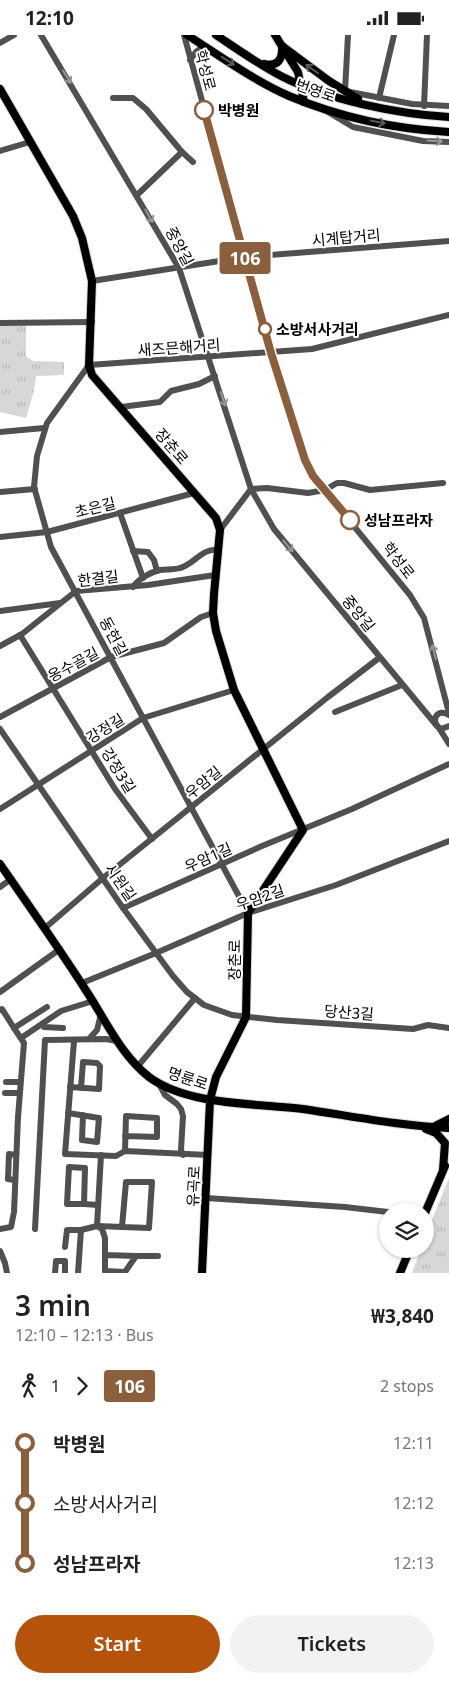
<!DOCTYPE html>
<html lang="en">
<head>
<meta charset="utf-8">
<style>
  body { margin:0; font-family:"Noto Sans","Noto Sans KR",sans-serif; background:#f2f2f2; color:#222; height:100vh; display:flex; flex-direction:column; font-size:19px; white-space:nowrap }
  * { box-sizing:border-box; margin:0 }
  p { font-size:16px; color:#767676 }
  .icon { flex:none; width:28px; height:28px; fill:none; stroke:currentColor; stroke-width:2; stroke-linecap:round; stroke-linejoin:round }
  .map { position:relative; height:1238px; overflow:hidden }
  .sheet { display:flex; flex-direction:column; background:#fff; flex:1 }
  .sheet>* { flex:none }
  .badge { padding:0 10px; border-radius:4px; font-size:18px; line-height:32px }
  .tools { position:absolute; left:379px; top:1168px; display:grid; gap:10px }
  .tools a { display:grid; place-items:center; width:55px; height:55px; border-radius:50%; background:#fff; box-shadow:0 1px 4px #0004; font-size:25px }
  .map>.badge { position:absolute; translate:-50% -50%; box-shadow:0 0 0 2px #fff }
  .legs { display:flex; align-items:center; gap:8px; height:55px; padding:0 15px; font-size:16px }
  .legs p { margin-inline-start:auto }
  .summary { display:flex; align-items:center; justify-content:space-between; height:85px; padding:0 15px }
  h1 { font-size:28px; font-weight:600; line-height:38px }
  .primary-button { display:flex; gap:10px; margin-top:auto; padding:10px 15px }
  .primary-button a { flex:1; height:58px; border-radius:30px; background:#b45309; color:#fff; font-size:20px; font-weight:600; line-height:58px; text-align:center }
  .primary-button a+a { background:#f2f2f2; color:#222 }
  ul { padding:0 15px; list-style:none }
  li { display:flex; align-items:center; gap:18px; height:60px; font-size:19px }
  li i { display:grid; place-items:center; width:8px; height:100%; margin:0 6px; background:currentColor }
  li i::after { content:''; width:12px; height:12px; margin:-6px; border:4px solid; border-radius:50%; background:#fff }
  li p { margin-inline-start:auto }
  li:first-child i { background:linear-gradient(#0000 50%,currentColor 0) }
  li:last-child i { background:linear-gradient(currentColor 50%,#0000 0) }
  .status { display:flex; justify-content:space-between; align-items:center; height:35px; padding:0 25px; background:#fff; direction:ltr }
  .status svg { height:14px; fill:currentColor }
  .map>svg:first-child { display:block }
  .park { fill:url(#park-tufts) }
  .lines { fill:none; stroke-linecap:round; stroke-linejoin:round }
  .major-casing { stroke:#dbdbdb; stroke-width:10 }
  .minor { stroke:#505050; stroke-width:6 }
  .major { stroke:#000; stroke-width:8 }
  .oneway { stroke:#595959 }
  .oneway2 { stroke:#969696 }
  .line-1-casing { stroke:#fff; stroke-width:11 }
  .line-1 { stroke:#8b5e3c; stroke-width:8 }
  .stop-1-dot { fill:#fff; stroke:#8b5e3c; stroke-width:2.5 }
  .labels { text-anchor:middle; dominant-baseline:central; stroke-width:4; stroke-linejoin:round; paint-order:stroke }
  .street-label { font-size:15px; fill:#000; stroke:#fff }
  .stop-label { font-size:15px; font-weight:bold; fill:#000; stroke:#fff; text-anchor:start }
</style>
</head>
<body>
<div class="status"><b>12:10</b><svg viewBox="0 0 49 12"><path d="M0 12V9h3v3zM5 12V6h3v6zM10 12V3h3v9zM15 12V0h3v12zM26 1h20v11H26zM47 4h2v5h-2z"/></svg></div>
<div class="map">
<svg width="449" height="1238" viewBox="0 0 449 1238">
  <defs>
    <pattern id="park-tufts" width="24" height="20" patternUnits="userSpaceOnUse" patternTransform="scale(1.25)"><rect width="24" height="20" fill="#d7d7d7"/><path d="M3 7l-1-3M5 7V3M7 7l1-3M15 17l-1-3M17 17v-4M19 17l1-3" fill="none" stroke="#b7b7b7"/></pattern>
  </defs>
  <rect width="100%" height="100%" fill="#fff"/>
  <g class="park">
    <path d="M0 290 26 291V321L33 326 64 327V340L36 341C35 356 30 368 26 383L0 377Z"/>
    <path d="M449 1143V1238H412L421 1214H425V1202Z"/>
  </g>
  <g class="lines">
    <defs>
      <g id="major">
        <path d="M187 0C220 21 253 45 289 61 339 82 395 94 449 97"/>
        <path d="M216 0C237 14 258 29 281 41 328 65 397 79 449 82"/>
        <path d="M275 0 298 37 304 67"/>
        <path d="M282 11 329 46 358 64"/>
        <path d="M264 29C278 32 283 24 282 11"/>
        <path d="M0 54 73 181 82 203 92 246 89 330 92 340 216 483 220 495 214 559 213 578 216 596 234 655 303 795 248 878 246 982 216 1042 210 1065 202 1238"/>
        <path d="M0 829C29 871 59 913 87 957 106 986 121 1020 149 1042 188 1071 256 1068 303 1074 351 1081 400 1091 449 1093"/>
        <path d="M435 1091 449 1084"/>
        <path d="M426 1094 436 1098 445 1108 443 1135"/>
        <path d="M425 1178 445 1131"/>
        <path d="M400 1238 410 1214"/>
      </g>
    </defs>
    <use href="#major" class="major-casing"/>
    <g class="minor">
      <path d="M41 0 179 233 251 454 274 494 437 691"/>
      <path d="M184 0 271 317 305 425 313 441 410 560 424 583 449 678"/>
      <path d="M348 0 345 56 412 69 449 71"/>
      <path d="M0 8 14 0"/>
      <path d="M190 25 196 17 204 11"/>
      <path d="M113 63H133L146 74 182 117 193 127"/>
      <path d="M379 63 394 0"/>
      <path d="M424 71 427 0"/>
      <path d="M328 77 353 92 423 106 449 107"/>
      <path d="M0 116 30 107"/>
      <path d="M137 160 182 117"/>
      <path d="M92 246 245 222 449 206"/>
      <path d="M0 288 92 287"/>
      <path d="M121 372 160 367 171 356 199 349 215 341"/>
      <path d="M0 397 44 393"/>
      <path d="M0 457 35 454"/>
      <path d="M120 478 143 543"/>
      <path d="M220 495 251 454 267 453 308 458 325 455 337 448H344L370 455 443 448"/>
      <path d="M0 502 47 497 194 458"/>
      <path d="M133 516 148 517 154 525 157 536"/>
      <path d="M133 552C138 544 151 537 160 535 166 534 174 535 180 533 195 529 201 513 218 515"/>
      <path d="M0 576 60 568"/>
      <path d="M20 600 115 754 152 804"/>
      <path d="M0 611 22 599 76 556 148 550 215 540"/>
      <path d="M335 677 402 650"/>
      <path d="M449 680C437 672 429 687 441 694L449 691"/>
      <path d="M0 682 111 622 164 608 201 582 213 578"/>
      <path d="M439 693 449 709"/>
      <path d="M0 694 123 873 173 941 187 957 204 970 232 980 277 985 413 994 428 990 449 993"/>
      <path d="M0 774 143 683 234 655"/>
      <path d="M0 852 11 844"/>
      <path d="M123 873 262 811 352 774 449 729"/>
      <path d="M248 878 51 512 34 452 37 421 47 388 89 330 312 314 449 280"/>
      <path d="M45 893 103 843 328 662 379 623"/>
      <path d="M82 948 156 918 248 878 336 850 449 806"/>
      <path d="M0 957 60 914"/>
      <path d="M0 975 2 974 14 993 47 972"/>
      <path d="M42 989 44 992 63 993"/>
      <path d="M21 1003 61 976 93 966"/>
      <path d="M89 1004 97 995 101 979"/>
      <path d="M74 1006 65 1119 116 1121 125 1116 208 1120"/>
      <path d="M138 1031 195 963"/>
      <path d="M6 1047H20"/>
      <path d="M158 1047 165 1060 177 1069 181 1074 183 1081 181 1115 183 1120"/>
      <path d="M70 1052 99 1054 100 1031 97 1028 83 1027 81 1053"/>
      <path d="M5 1058H20"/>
      <path d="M68 1078 99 1083 97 1107 82 1105 83 1080"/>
      <path d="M125 1116 126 1081 157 1083V1102L125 1101"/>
      <path d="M101 1120 97 1191 102 1194 105 1203V1236L125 1237 136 1221 106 1220"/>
      <path d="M15 1145 8 1144 9 1119 16 1120"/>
      <path d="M206 1163 345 1172 388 1177"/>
      <path d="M84 1169H67L69 1132 85 1133 84 1169 98 1170"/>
      <path d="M0 1194 11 1192 14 1177 18 1082 24 1008 14 993"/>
      <path d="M35 1194 45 1005 106 1004 117 1006"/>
      <path d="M65 1212 67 1195H81"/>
      <path d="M0 1216 5 1228 7 1238"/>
      <path d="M136 1221H158"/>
      <path d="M55 1238 56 1226H65V1238"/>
      <path d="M78 1238 81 1195 97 1191 149 1193 152 1147H126L122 1192"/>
    </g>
    <use href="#major" class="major"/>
  </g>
  <defs><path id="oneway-shaft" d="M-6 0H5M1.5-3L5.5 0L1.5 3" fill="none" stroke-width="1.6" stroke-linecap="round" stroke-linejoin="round" transform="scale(1.25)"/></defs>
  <g class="oneway">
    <use href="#oneway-shaft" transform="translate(228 26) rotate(33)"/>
    <use href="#oneway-shaft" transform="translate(312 34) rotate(-145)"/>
    <use href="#oneway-shaft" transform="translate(378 87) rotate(12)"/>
  </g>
  <g class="oneway2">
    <use href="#oneway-shaft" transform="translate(67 42) rotate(59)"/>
    <use href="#oneway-shaft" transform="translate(435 106) rotate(4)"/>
    <use href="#oneway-shaft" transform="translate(149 181) rotate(60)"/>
    <use href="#oneway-shaft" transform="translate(223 364) rotate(72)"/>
    <use href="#oneway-shaft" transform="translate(288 511) rotate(50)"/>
    <use href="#oneway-shaft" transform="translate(434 617) rotate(-104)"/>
  </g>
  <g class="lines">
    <defs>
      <path id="line-1" d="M204 75 271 318 305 425 313 441 350 485"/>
    </defs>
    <use href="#line-1" class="line-1-casing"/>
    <use href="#line-1" class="line-1"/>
  </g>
  <g class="stop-1-dot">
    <circle cx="204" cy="75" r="9"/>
    <circle cx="265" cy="294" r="6"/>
    <circle cx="350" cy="485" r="9"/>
  </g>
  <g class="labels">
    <g class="street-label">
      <text transform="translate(206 35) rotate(75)">학성로</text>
      <text transform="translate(316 55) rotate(19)">번영로</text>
      <text transform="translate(346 202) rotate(-5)">시계탑거리</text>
      <text transform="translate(180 211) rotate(62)">중앙길</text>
      <text transform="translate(179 312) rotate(-4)">새즈믄해거리</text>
      <text transform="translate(172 411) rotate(49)">장춘로</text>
      <text transform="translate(95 472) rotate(-14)">초은길</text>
      <text transform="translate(399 525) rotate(52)">학성로</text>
      <text transform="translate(98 543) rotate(-7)">한결길</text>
      <text transform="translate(359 578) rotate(51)">중앙길</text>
      <text transform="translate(114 601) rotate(62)">동헌길</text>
      <text transform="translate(73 629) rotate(-28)">옹수골길</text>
      <text transform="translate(105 693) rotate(-32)">강정길</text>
      <text transform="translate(119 735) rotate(58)">강정3길</text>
      <text transform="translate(203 747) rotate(-39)">우암길</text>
      <text transform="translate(208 822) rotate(-24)">우암1길</text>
      <text transform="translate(121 847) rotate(55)">시원길</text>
      <text transform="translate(260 862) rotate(-19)">우암2길</text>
      <text transform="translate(234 925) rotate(-89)">장춘로</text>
      <text transform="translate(349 977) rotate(4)">당산3길</text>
      <text transform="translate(188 1043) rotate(18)">명륜로</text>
      <text transform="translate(193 1151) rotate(-87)">유곡로</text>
    </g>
    <g class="stop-label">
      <text x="218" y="75">박병원</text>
      <text x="276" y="294">소방서사거리</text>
      <text x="364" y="485">성남프라자</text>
    </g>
  </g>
</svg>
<div class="tools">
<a><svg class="icon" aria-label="layers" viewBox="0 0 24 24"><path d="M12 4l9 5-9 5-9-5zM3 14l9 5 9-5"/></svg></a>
</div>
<b class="badge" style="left:245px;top:223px;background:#8b5e3c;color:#fff">106</b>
</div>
<section class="sheet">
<div class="summary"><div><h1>3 min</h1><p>12:10 – 12:13 · Bus</p></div><b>₩3,840</b></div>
<div class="legs"><svg class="icon" aria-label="walk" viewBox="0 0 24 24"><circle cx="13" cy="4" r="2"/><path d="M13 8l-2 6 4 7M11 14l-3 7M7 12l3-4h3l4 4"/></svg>1<svg class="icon" aria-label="forward" viewBox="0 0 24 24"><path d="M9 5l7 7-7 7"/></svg><b class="badge" style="background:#8b5e3c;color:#fff">106</b><p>2 stops</p></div>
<ul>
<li><i style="color:#8b5e3c"></i><b>박병원</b><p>12:11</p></li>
<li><i style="color:#8b5e3c"></i><span>소방서사거리</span><p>12:12</p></li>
<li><i style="color:#8b5e3c"></i><b>성남프라자</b><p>12:13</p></li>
</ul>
<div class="primary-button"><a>Start</a><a>Tickets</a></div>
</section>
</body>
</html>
